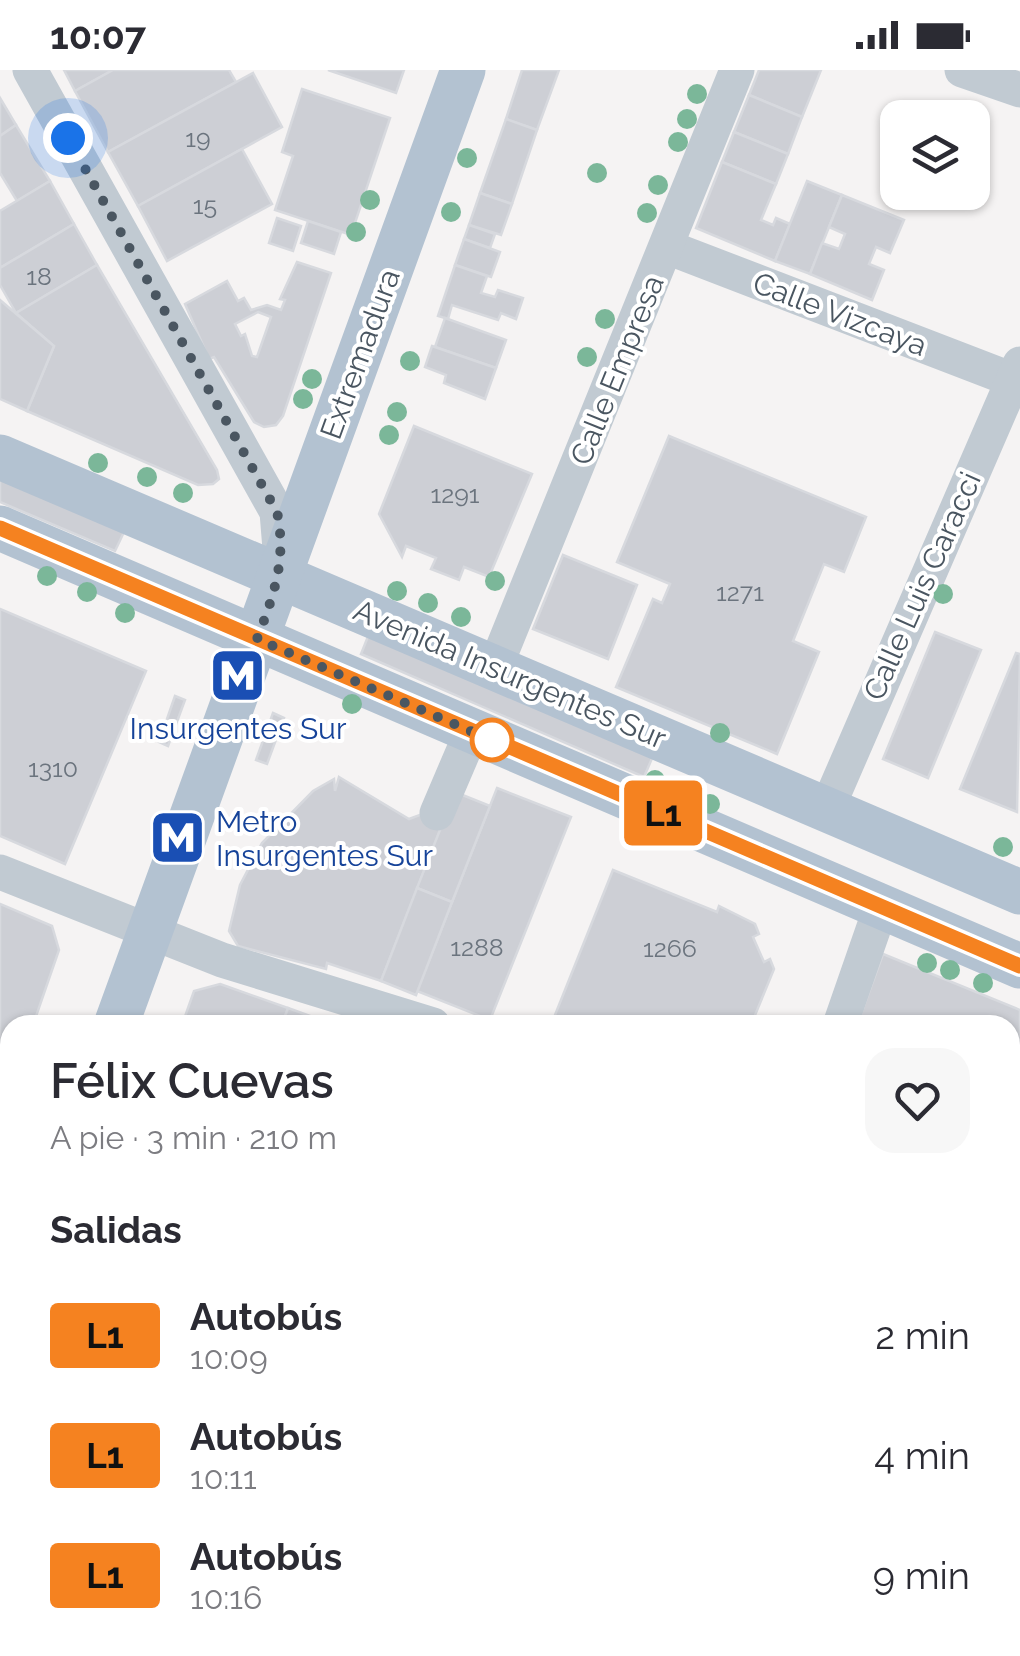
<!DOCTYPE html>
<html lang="es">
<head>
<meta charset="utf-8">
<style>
  body { margin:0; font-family:Raleway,sans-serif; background:#f7f7f7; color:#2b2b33; height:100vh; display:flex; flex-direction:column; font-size:38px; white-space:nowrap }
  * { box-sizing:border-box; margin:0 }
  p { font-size:32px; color:#7c7c81 }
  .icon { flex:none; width:55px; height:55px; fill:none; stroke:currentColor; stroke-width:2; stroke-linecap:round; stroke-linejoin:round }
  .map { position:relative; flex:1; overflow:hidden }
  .sheet { position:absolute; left:0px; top:945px; width:1020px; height:642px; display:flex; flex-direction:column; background:#fff; border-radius:30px 30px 0 0; box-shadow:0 2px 8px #0004 }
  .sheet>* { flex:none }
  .badge { padding:0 20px; border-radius:8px; font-size:35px; line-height:65px }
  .controls { position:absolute; left:880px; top:30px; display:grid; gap:20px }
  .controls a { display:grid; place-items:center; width:110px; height:110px; border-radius:20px; background:#fff; box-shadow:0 2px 8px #0004; font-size:50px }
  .you { position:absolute; width:50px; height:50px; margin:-25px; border:8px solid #fff; border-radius:50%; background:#1a73e8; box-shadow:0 0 0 15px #1a73e833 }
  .map>.badge { position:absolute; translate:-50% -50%; box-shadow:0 0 0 5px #fff }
  h2 { padding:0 50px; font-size:38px; line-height:90px }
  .round { display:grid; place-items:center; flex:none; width:105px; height:105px; border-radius:30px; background:#f7f7f7 }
  .headline { display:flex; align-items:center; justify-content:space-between; height:170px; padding:0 50px }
  h1 { font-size:48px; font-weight:600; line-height:75px }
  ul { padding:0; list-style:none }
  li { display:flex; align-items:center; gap:30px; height:120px; padding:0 50px }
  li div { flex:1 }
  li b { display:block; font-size:38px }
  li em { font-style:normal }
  li .badge { min-width:110px; font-weight:700; text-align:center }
  .status { display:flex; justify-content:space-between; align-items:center; height:70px; padding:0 50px; background:#fff; direction:ltr }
  .status svg { height:28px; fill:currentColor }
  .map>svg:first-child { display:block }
  .park { fill:url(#park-crowns) }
  .building { fill:#cdcfd5; stroke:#d7d9de; stroke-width:2.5; fill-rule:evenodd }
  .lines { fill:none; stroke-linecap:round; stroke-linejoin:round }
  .minor { stroke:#c1cad2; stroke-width:35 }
  .major { stroke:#b3c2d1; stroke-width:45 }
  .tree { fill:#7bb799 }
  .line-casing { stroke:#fff; stroke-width:22 }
  .line { stroke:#f58220; stroke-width:15 }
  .walk { stroke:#4a5661; stroke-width:10; stroke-dasharray:0 18 }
  .stop-dot { fill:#fff; stroke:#f58220; stroke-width:5 }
  .labels { text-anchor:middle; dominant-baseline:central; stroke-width:8; stroke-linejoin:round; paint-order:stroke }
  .number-label { font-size:25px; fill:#6b747e }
  .street-label { font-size:30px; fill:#4a5661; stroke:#fff }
  .transit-label { font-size:30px; fill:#164399; stroke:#fff }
</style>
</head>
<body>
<div class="status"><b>10:07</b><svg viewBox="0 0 49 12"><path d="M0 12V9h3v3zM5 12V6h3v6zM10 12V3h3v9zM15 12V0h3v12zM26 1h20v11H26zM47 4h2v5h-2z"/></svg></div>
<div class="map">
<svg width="1020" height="1586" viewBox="0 0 1020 1586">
  <defs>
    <pattern id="park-crowns" width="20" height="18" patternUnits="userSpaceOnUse" patternTransform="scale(2.5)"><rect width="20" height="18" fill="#c3f1d5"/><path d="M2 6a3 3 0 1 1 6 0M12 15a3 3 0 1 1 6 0" fill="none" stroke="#a0c6b0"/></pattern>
  </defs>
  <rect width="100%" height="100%" fill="#f5f3f3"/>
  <path class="park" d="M1020 1271V1586H912L915 1578H1010V1301Z"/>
  <g class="building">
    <path d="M64 0H113L75 21Z"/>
    <path d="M113 0H229L236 12 108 82 75 21Z"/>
    <path d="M328 0H404L396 23Z"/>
    <path d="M522 0H559L537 60 506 49Z"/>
    <path d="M759 0H821L802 47 749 25Z"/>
    <path d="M253 3 282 57 138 136 108 82Z"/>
    <path d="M302 19 390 48 351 165 275 140 293 86 282 82Z"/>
    <path d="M749 25 802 47 788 84 734 62Z"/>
    <path d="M0 28 16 55 0 66Z"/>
    <path d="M506 49 537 60 512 134 480 123Z"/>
    <path d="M16 55 50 111 17 131 0 103V66Z"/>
    <path d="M734 62 788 84 776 114 722 92Z"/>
    <path d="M242 79 272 134 167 191 138 136Z"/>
    <path d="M722 92 776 114 761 150 773 155 776 148 790 154 775 191 696 158Z"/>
    <path d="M50 111 74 154 0 198V141Z"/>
    <path d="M807 111 842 125 810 204 775 191Z"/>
    <path d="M480 123 512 134 501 165 469 155Z"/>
    <path d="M842 125 904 150 890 183 876 177 869 194 884 200 872 230 810 204 822 173 839 179 845 164 829 157Z"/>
    <path d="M277 148 301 156 293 181 269 173Z"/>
    <path d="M308 151 341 162 334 184 301 173Z"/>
    <path d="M74 154 97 195 16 243 0 215V198Z"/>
    <path d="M469 155 495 164 490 178 464 169Z"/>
    <path d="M464 169 500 182 491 207 455 195Z"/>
    <path d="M297 192 331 203 283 346 276 355 264 357 254 352 214 287 209 289 185 234 227 211 238 231 244 228 251 240 267 235 281 240 285 230 280 229ZM258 242 271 247 257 287 252 286 245 264 241 266 235 254Z"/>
    <path d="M97 195 217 400 219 409 213 414 198 415 27 341 54 276 16 243Z"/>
    <path d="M455 195 487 206 481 223 495 227 498 220 523 228 516 249 501 243 498 250 452 235 448 249 438 246Z"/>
    <path d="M0 230 54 276 27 341 0 329Z"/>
    <path d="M445 248 506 270 496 298 435 277Z"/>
    <path d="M432 276 496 298 485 329 444 313 446 305 425 297Z"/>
    <path d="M414 356 532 404 489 507 464 497 459 510 431 499 436 488 406 476 402 487 379 444Z"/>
    <path d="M669 366 866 447 844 502 824 494 793 571 819 582 777 684 616 617 653 529 662 533 670 514 617 492Z"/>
    <path d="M0 406 125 460 115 481 0 432Z"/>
    <path d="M563 485 637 515 608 589 533 559Z"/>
    <path d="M0 539 146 601 65 794 0 766Z"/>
    <path d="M935 562 981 580 928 708 883 689Z"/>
    <path d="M369 564 653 686 644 707 361 584Z"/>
    <path d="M1016 583 1020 584 1017 742 960 719Z"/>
    <path d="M175 626 185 630 168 676 159 672Z"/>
    <path d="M273 643 284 648 267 694 256 690Z"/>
    <path d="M339 707 409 749 425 743 443 753 381 911 327 893 326 899 238 876 229 861 240 815 262 773 313 721 334 709 335 721Z"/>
    <path d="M497 718 571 747 490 950 417 921Z"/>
    <path d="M455 722 490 736 452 832 417 818Z"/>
    <path d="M613 800 717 842 719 836 755 854 759 864 753 867 764 892 770 889 774 899 751 955H551Z"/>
    <path d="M417 818 452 832 416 925 381 911Z"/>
    <path d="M0 834 52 856 59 880 33 955H10V1018L7 1027 0 1029Z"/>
    <path d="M883 884 1020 940V1013L1011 1036 1010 955H857Z"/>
    <path d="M220 914 288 938 282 955H182L194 921Z"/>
    <path d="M288 938 335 955H282Z"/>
    <path d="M1020 1013V1059L1010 1088V1039Z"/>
    <path d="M6 1459 10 1460V1509L0 1505V1475Z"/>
    <path d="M0 1553 10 1557V1578H53L50 1586H0Z"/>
    <path d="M236 1578H301L298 1586H241L234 1583Z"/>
    <path d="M301 1578H338L335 1586H298Z"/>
    <path d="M478 1578H553L570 1583 476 1586Z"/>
    <path d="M580 1578H728L725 1586H586L588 1580Z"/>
    <path d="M731 1578H762L759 1586H728Z"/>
    <path d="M777 1578H843L840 1586H775Z"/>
  </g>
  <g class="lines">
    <g class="minor">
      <path d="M30 0 277 442 281 491"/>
      <path d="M962 0 1020 20"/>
      <path d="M667 177 1013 310"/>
      <path d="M494 600 737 0"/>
      <path d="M827 739 1020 294"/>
      <path d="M437 743 472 661"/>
      <path d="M0 802 222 890 433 955"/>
      <path d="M840 955 881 837"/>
      <path d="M0 1067 10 1071"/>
      <path d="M1010 1189 1020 1159"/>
      <path d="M0 1533 10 1537"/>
      <path d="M122 1578 145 1586"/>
      <path d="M448 1586 451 1578"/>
      <path d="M882 1586 884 1578"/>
    </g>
    <g class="major">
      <path d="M0 387 1020 822"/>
      <path d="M0 458 1020 896"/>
      <path d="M116 955 463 0"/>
      <path d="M0 1268 10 1240"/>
    </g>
  </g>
  <g class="tree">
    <circle cx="697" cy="24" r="10"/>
    <circle cx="687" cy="49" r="10"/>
    <circle cx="678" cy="72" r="10"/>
    <circle cx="467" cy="88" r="10"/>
    <circle cx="597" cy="103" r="10"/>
    <circle cx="658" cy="115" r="10"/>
    <circle cx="370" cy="130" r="10"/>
    <circle cx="451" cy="142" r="10"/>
    <circle cx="647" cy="143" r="10"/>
    <circle cx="356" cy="162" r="10"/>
    <circle cx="605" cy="249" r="10"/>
    <circle cx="587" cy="287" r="10"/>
    <circle cx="410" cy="291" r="10"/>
    <circle cx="312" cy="309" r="10"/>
    <circle cx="303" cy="329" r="10"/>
    <circle cx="397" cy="342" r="10"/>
    <circle cx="389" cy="365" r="10"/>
    <circle cx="98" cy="393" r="10"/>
    <circle cx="147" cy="407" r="10"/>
    <circle cx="183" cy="423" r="10"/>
    <circle cx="47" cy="506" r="10"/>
    <circle cx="495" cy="511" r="10"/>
    <circle cx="397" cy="521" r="10"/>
    <circle cx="87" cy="522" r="10"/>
    <circle cx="943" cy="524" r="10"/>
    <circle cx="428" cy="533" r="10"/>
    <circle cx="125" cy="543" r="10"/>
    <circle cx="461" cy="547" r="10"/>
    <circle cx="352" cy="634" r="10"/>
    <circle cx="720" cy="663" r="10"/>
    <circle cx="655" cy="710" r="10"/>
    <circle cx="677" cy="720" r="10"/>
    <circle cx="710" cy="734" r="10"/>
    <circle cx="1003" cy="777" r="10"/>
    <circle cx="927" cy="893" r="10"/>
    <circle cx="950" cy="900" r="10"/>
    <circle cx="983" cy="913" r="10"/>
  </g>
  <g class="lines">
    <defs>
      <path id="line" d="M0 458 1020 896"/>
    </defs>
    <use href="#line" class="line-casing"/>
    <use href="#line" class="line"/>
    <path class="walk" d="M68 68 277 442C287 489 274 525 257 569L503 675 492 670"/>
  </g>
  <defs>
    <symbol id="metro-square" viewBox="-11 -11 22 22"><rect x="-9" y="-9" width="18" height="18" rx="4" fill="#1a4fb4" stroke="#fff"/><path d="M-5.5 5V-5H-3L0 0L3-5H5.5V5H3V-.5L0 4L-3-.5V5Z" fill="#fff"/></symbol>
  </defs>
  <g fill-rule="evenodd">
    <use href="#metro-square" x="206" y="574" width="63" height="63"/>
    <use href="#metro-square" x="146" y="736" width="63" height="63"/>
  </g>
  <circle class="stop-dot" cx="492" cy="670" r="20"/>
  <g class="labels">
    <g class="number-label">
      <text x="198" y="68">19</text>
      <text x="205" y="135">15</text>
      <text x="39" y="206">18</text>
      <text x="455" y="424">1291</text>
      <text x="740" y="522">1271</text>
      <text x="53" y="698">1310</text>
      <text x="477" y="877">1288</text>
      <text x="670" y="878">1266</text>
    </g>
    <g class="street-label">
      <text transform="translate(840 244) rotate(21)">Calle Vizcaya</text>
      <text transform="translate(360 284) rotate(-70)">Extremadura</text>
      <text transform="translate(617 300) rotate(-68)">Calle Empresa</text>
      <text transform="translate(922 516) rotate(-66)">Calle Luis Caracci</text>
      <text transform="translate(510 604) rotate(23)">Avenida Insurgentes Sur</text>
    </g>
    <g class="transit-label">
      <text x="238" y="658">Insurgentes Sur</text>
      <text x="216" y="751" text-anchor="start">Metro<tspan x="216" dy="34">Insurgentes Sur</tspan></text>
    </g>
  </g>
</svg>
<div class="controls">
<a><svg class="icon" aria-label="layers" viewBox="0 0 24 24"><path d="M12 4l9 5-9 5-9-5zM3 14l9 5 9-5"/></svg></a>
</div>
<div class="you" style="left:68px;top:68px"></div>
<b class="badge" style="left:663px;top:743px;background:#f58220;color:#111">L1</b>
<section class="sheet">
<div class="headline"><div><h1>Félix Cuevas</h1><p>A pie · 3 min · 210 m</p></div><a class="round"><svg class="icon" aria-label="heart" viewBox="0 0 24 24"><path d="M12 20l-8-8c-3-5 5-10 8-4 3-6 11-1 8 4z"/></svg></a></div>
<h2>Salidas</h2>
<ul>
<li><span class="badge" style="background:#f58220;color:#111">L1</span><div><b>Autobús</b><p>10:09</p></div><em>2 min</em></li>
<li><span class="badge" style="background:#f58220;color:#111">L1</span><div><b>Autobús</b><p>10:11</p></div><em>4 min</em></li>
<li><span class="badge" style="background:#f58220;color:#111">L1</span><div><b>Autobús</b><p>10:16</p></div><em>9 min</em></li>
</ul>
</section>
</div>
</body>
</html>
